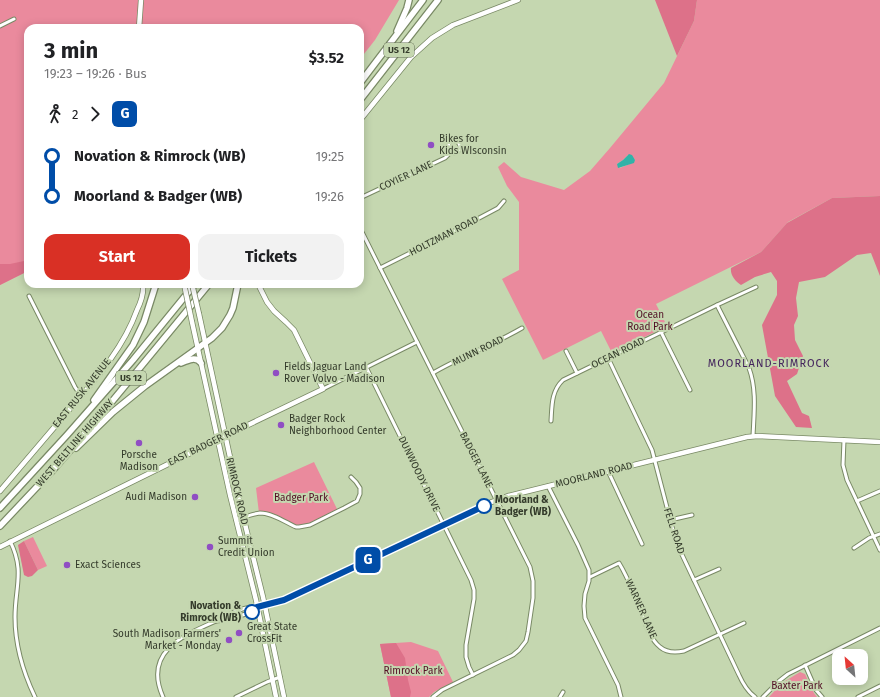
<!DOCTYPE html>
<html lang="en">
<head>
<meta charset="utf-8">
<style>
  body { margin:0; font-family:"Fira Sans",sans-serif; background:#f2f2f2; color:#202124; height:100vh; display:flex; flex-direction:column; font-size:15px; white-space:nowrap }
  * { box-sizing:border-box; margin:0 }
  p { font-size:13px; color:#757577 }
  .icon { flex:none; width:22px; height:22px; fill:none; stroke:currentColor; stroke-width:2; stroke-linecap:round; stroke-linejoin:round }
  .map { position:relative; flex:1; overflow:hidden }
  .panel { position:absolute; left:24px; top:24px; width:340px; height:264px; display:flex; flex-direction:column; background:#fff; border-radius:12px; box-shadow:0 2px 10px #0003 }
  .panel>* { flex:none }
  .badge { padding:0 8px; border-radius:6px; font-size:14px; line-height:26px }
  .needle { width:26px; rotate:333deg }
  .controls { position:absolute; left:832px; top:649px; display:grid; gap:8px }
  .controls a { display:grid; place-items:center; width:36px; height:36px; border-radius:8px; background:#fff; box-shadow:0 2px 10px #0003; font-size:20px }
  .map>.badge { position:absolute; translate:-50% -50%; box-shadow:0 0 0 2px #fff }
  .legs { display:flex; align-items:center; gap:6px; height:44px; padding:0 20px; font-size:13px }
  .legs p { margin-inline-start:auto }
  .head { display:flex; align-items:center; justify-content:space-between; height:68px; padding:0 20px }
  h1 { font-size:22px; font-weight:700; line-height:30px }
  .cta { display:flex; gap:8px; margin-top:auto; padding:8px 20px }
  .cta a { flex:1; height:46px; border-radius:12px; background:#d93025; color:#fff; font-size:16px; font-weight:700; line-height:46px; text-align:center }
  .cta a+a { background:#f2f2f2; color:#202124 }
  ul { padding:0 20px; list-style:none }
  li { display:flex; align-items:center; gap:14px; height:40px; font-size:15px }
  li i { display:grid; place-items:center; width:6px; height:100%; margin:0 5px; background:currentColor }
  li i::after { content:''; width:10px; height:10px; margin:-5px; border:3px solid; border-radius:50%; background:#fff }
  li p { margin-inline-start:auto }
  li:first-child i { background:linear-gradient(#0000 50%,currentColor 0) }
  li:last-child i { background:linear-gradient(currentColor 50%,#0000 0) }
  .map>svg:first-child { display:block }
  .green { fill:#ea8a9d; fill-rule:evenodd }
  .forest { fill:#dd7189 }
  .water { fill:#32b2a8 }
  .lines { fill:none; stroke-linecap:round; stroke-linejoin:round }
  .street-casing { stroke:#798965; stroke-width:5 }
  .secondary-casing { stroke:#798965; stroke-width:6 }
  .highway-casing { stroke:#798965; stroke-width:8 }
  .street { stroke:#fff; stroke-width:3 }
  .secondary { stroke:#fff; stroke-width:4.5 }
  .highway { stroke:#fff; stroke-width:5.5 }
  .secondary-bridge-casing { stroke:#798965; stroke-width:6; stroke-linecap:butt }
  .secondary-bridge { stroke:#fff; stroke-width:4.5 }
  .line-1-casing { stroke:#fff; stroke-width:9 }
  .line-1 { stroke:#004da8; stroke-width:6 }
  .poi-dot { fill:#904ec3; stroke:#c5d7b0; stroke-width:1.5 }
  .stop-1-dot { fill:#fff; stroke:#004da8; stroke-width:2 }
  .labels { text-anchor:middle; dominant-baseline:central; stroke-width:4; stroke-linejoin:round; paint-order:stroke }
  .shield { fill:#c5d7b0; stroke:#606a53; stroke-width:1 }
  .shield-label { font-size:9px; font-weight:bold; fill:#343b2b }
  .poi-label { font-size:10px; fill:#343b2b; stroke:#c5d7b0; text-anchor:start }
  .street-label { font-size:10px; fill:#343b2b; stroke:#c5d7b0 }
  .park-label { font-size:10px; fill:#510d23; stroke:#c5d7b0 }
  .stop-label { font-size:10px; font-weight:bold; fill:#343b2b; stroke:#c5d7b0; text-anchor:start }
  .neighbourhood-label { font-size:11px; letter-spacing:1px; fill:#44255d; stroke:#c5d7b0 }
</style>
</head>
<body>
<div class="map">
<svg width="880" height="697" viewBox="0 0 880 697">
  <rect width="100%" height="100%" fill="#c5d7b0"/>
  <g class="green">
    <path d="M0 0H399L375 40 360 59V28H264L263 27 261 28H28V271L0 285Z"/>
    <path d="M697 0H880V196L832 198 788 222 761 252 656 304 667 326 612 353 601 331 543 360 502 279 519 270V202L507 186 498 167 504 162 521 177 564 190 590 171 610 148 664 83 694 21ZM628 155 633 158 635 160C630 165 626 165 620 168L617 164 623 160Z"/>
    <path d="M314 462 338 511 310 525 299 527 273 516 259 513 256 488Z"/>
    <path d="M33 537 47 566 38 570 24 541Z"/>
    <path d="M411 642 438 651 453 682 434 692 429 697H391L380 644Z"/>
    <path d="M800 672 805 674 814 693 817 697H769L782 683Z"/>
  </g>
  <g class="forest">
    <path d="M655 0H697L694 21 677 56Z"/>
    <path d="M880 196V276L871 253 857 255 825 277 799 282 796 298 798 316 794 325 795 340 803 356 797 374 787 381 802 413 809 416 812 428 796 427 775 396 762 325 777 295V281L771 272 755 277 741 285C735 281 730 275 731 268L761 252 787 223 832 198Z"/>
    <path d="M24 261 28 265V271L0 285V264H10Z"/>
    <path d="M24 541 38 570 32 576 28 577 24 575 18 545Z"/>
    <path d="M396 643 405 658 408 680 411 692 410 697H391L380 644Z"/>
  </g>
  <path class="water" d="M629 154 632 155 635 160 634 163 618 168 617 164 623 160Z"/>
  <g class="lines">
    <defs>
      <g id="street">
        <path d="M0 26 14 19"/>
        <circle cx="454" cy="147" r="6"/>
        <path d="M360 198 445 158 451 152"/>
        <path d="M360 228 530 567 533 581V598L528 632 526 641 519 650 513 655 442 690 433 697"/>
        <path d="M380 268 466 225 498 208 504 201"/>
        <path d="M29 296 75 387 81 396"/>
        <path d="M717 305 749 368C757 390 754 413 753 436"/>
        <path d="M661 332 690 390"/>
        <path d="M566 351 577 373"/>
        <path d="M608 358 652 450 676 542 739 675C743 684 747 691 755 697"/>
        <path d="M366 367 471 580 474 590V599L466 645V657L469 667 473 675"/>
        <path d="M433 373C462 356 493 345 522 328"/>
        <path d="M323 389 417 342"/>
        <path d="M551 421C552 407 551 391 563 380L717 305 756 287"/>
        <path d="M844 440 843 465 847 480 880 550"/>
        <path d="M608 471 642 544"/>
        <path d="M548 486 578 545 589 570V581L585 594 584 606 585 618 618 685 621 697"/>
        <path d="M857 501 880 491"/>
        <path d="M236 520C244 517 252 514 260 513 272 513 285 522 296 527H299L310 525 344 508 357 501 360 494V488L356 482 351 477"/>
        <path d="M670 520 692 515"/>
        <path d="M10 541C25 571 15 587 15 617 15 645 23 672 35 697"/>
        <path d="M854 548 869 538 880 534"/>
        <path d="M590 577 619 563C627 576 632 589 638 603 643 616 649 639 660 647 667 653 675 653 684 651L744 623"/>
        <path d="M694 580 719 569"/>
        <path d="M216 621 227 620 252 612 257 607"/>
        <path d="M805 665 816 690 822 697"/>
        <path d="M163 697C143 652 182 636 216 621 223 616 242 608 251 607 253 606 255 607 257 607"/>
        <path d="M236 697 267 682 280 677"/>
        <path d="M560 697 563 692"/>
        <path d="M763 697 779 681 788 674 880 628"/>
        <path d="M858 697 880 686"/>
      </g>
      <g id="secondary">
        <path d="M139 28 141 0"/>
        <path d="M360 120 411 57 432 38 453 25 518 0"/>
        <path d="M199 314 241 508 263 597 284 697"/>
        <path d="M192 322 230 495 256 600 276 697"/>
        <path d="M0 491C21 466 42 442 63 417 91 384 122 352 137 310 141 302 144 294 143 284"/>
        <path d="M0 547 225 436 323 389 294 330 286 322 274 311 267 302 258 284"/>
        <path d="M257 607 284 600 489 503 508 496 747 437 758 436 880 442"/>
      </g>
      <g id="highway">
        <path d="M397 31 407 8 409 0"/>
        <path d="M360 83 423 0"/>
        <path d="M360 100 438 0"/>
        <path d="M181 363C188 360 196 356 201 363"/>
        <path d="M94 400 133 345 144 322 156 284"/>
        <path d="M76 448 113 412 145 386 212 338 222 328 230 315 233 308 238 284"/>
        <path d="M0 508 67 435 133 360 195 284"/>
        <path d="M0 526 51 472 100 416 209 284"/>
      </g>
    </defs>
    <use href="#street" class="street-casing"/>
    <use href="#secondary" class="secondary-casing"/>
    <use href="#highway" class="highway-casing"/>
    <use href="#street" class="street"/>
    <use href="#secondary" class="secondary"/>
    <use href="#highway" class="highway"/>
    <defs>
      <g id="secondary-bridge">
        <path d="M184 284 192 322"/>
        <path d="M192 284 199 314"/>
      </g>
    </defs>
    <use href="#secondary-bridge" class="secondary-bridge-casing"/>
    <use href="#secondary-bridge" class="secondary-bridge"/>
  </g>
  <g class="lines">
    <defs>
      <path id="line-1" d="M252 612 257 607 284 600 484 506"/>
    </defs>
    <use href="#line-1" class="line-1-casing"/>
    <use href="#line-1" class="line-1"/>
  </g>
  <g class="poi-dot">
    <circle cx="431" cy="145" r="4"/>
    <circle cx="276" cy="373" r="4"/>
    <circle cx="281" cy="425" r="4"/>
    <circle cx="139" cy="443" r="4"/>
    <circle cx="195" cy="497" r="4"/>
    <circle cx="210" cy="547" r="4"/>
    <circle cx="67" cy="565" r="4"/>
    <circle cx="239" cy="633" r="4"/>
    <circle cx="229" cy="640" r="4"/>
  </g>
  <g class="stop-1-dot">
    <circle cx="484" cy="506" r="7"/>
    <circle cx="252" cy="612" r="7"/>
  </g>
  <g class="labels">
    <g class="shield">
      <rect x="384" y="43" width="30" height="14" rx="3"/>
      <rect x="116" y="371" width="30" height="14" rx="3"/>
    </g>
    <g class="shield-label">
      <text x="399" y="50">US 12</text>
      <text x="131" y="378">US 12</text>
    </g>
    <g class="poi-label">
      <text x="439" y="139">Bikes for<tspan x="439" dy="12">Kids WIsconsin</tspan></text>
      <text x="284" y="367">Fields Jaguar Land<tspan x="284" dy="12">Rover Volvo - Madison</tspan></text>
      <text x="289" y="419">Badger Rock<tspan x="289" dy="12">Neighborhood Center</tspan></text>
      <text x="139" y="455" text-anchor="middle">Porsche<tspan x="139" dy="12">Madison</tspan></text>
      <text x="187" y="497" text-anchor="end">Audi Madison</text>
      <text x="218" y="541">Summit<tspan x="218" dy="12">Credit Union</tspan></text>
      <text x="75" y="565">Exact Sciences</text>
      <text x="247" y="627">Great State<tspan x="247" dy="12">CrossFit</tspan></text>
      <text x="221" y="634" text-anchor="end">South Madison Farmers'<tspan x="221" dy="12">Market - Monday</tspan></text>
    </g>
    <g class="street-label">
      <text transform="translate(406 176) rotate(-25)">COYIER LANE</text>
      <text transform="translate(444 236) rotate(-27)">HOLTZMAN ROAD</text>
      <text transform="translate(478 351) rotate(-26)">MUNN ROAD</text>
      <text transform="translate(618 353) rotate(-26)">OCEAN ROAD</text>
      <text transform="translate(82 393) rotate(-51)">EAST RUSK AVENUE</text>
      <text transform="translate(75 443) rotate(-49)">WEST BELTLINE HIGHWAY</text>
      <text transform="translate(208 444) rotate(-26)">EAST BADGER ROAD</text>
      <text transform="translate(476 460) rotate(63)">BADGER LANE</text>
      <text transform="translate(419 474) rotate(64)">DUNWOODY DRIVE</text>
      <text transform="translate(594 475) rotate(-14)">MOORLAND ROAD</text>
      <text transform="translate(237 491) rotate(77)">RIMROCK ROAD</text>
      <text transform="translate(674 531) rotate(72)">FELL ROAD</text>
      <text transform="translate(641 609) rotate(66)">WARNER LANE</text>
    </g>
    <g class="park-label">
      <text x="650" y="315">Ocean<tspan x="650" dy="12">Road Park</tspan></text>
      <text x="301" y="498">Badger Park</text>
      <text x="413" y="671">Rimrock Park</text>
      <text x="797" y="686">Baxter Park</text>
    </g>
    <g class="stop-label">
      <text x="495" y="500">Moorland &amp;<tspan x="495" dy="12">Badger (WB)</tspan></text>
      <text x="241" y="606" text-anchor="end">Novation &amp;<tspan x="241" dy="12">Rimrock (WB)</tspan></text>
    </g>
    <g class="neighbourhood-label">
      <text x="769" y="363">MOORLAND-RIMROCK</text>
    </g>
  </g>
</svg>
<div class="controls">
<a><svg class="needle" viewBox="-14 -14 28 28"><path d="M0-13l5 13h-10z" fill="#e53935"/><path d="M0 13l5-13h-10z" fill="#757577"/></svg></a>
</div>
<b class="badge" style="left:368px;top:560px;background:#004da8;color:#fff">G</b>
<section class="panel">
<div class="head"><div><h1>3 min</h1><p>19:23 – 19:26 · Bus</p></div><b>$3.52</b></div>
<div class="legs"><svg class="icon" aria-label="walk" viewBox="0 0 24 24"><circle cx="13" cy="4" r="2"/><path d="M13 8l-2 6 4 7M11 14l-3 7M7 12l3-4h3l4 4"/></svg>2<svg class="icon" aria-label="forward" viewBox="0 0 24 24"><path d="M9 5l7 7-7 7"/></svg><b class="badge" style="background:#004da8;color:#fff">G</b></div>
<ul>
<li><i style="color:#004da8"></i><b>Novation &amp; Rimrock (WB)</b><p>19:25</p></li>
<li><i style="color:#004da8"></i><b>Moorland &amp; Badger (WB)</b><p>19:26</p></li>
</ul>
<div class="cta"><a>Start</a><a>Tickets</a></div>
</section>
</div>
</body>
</html>
